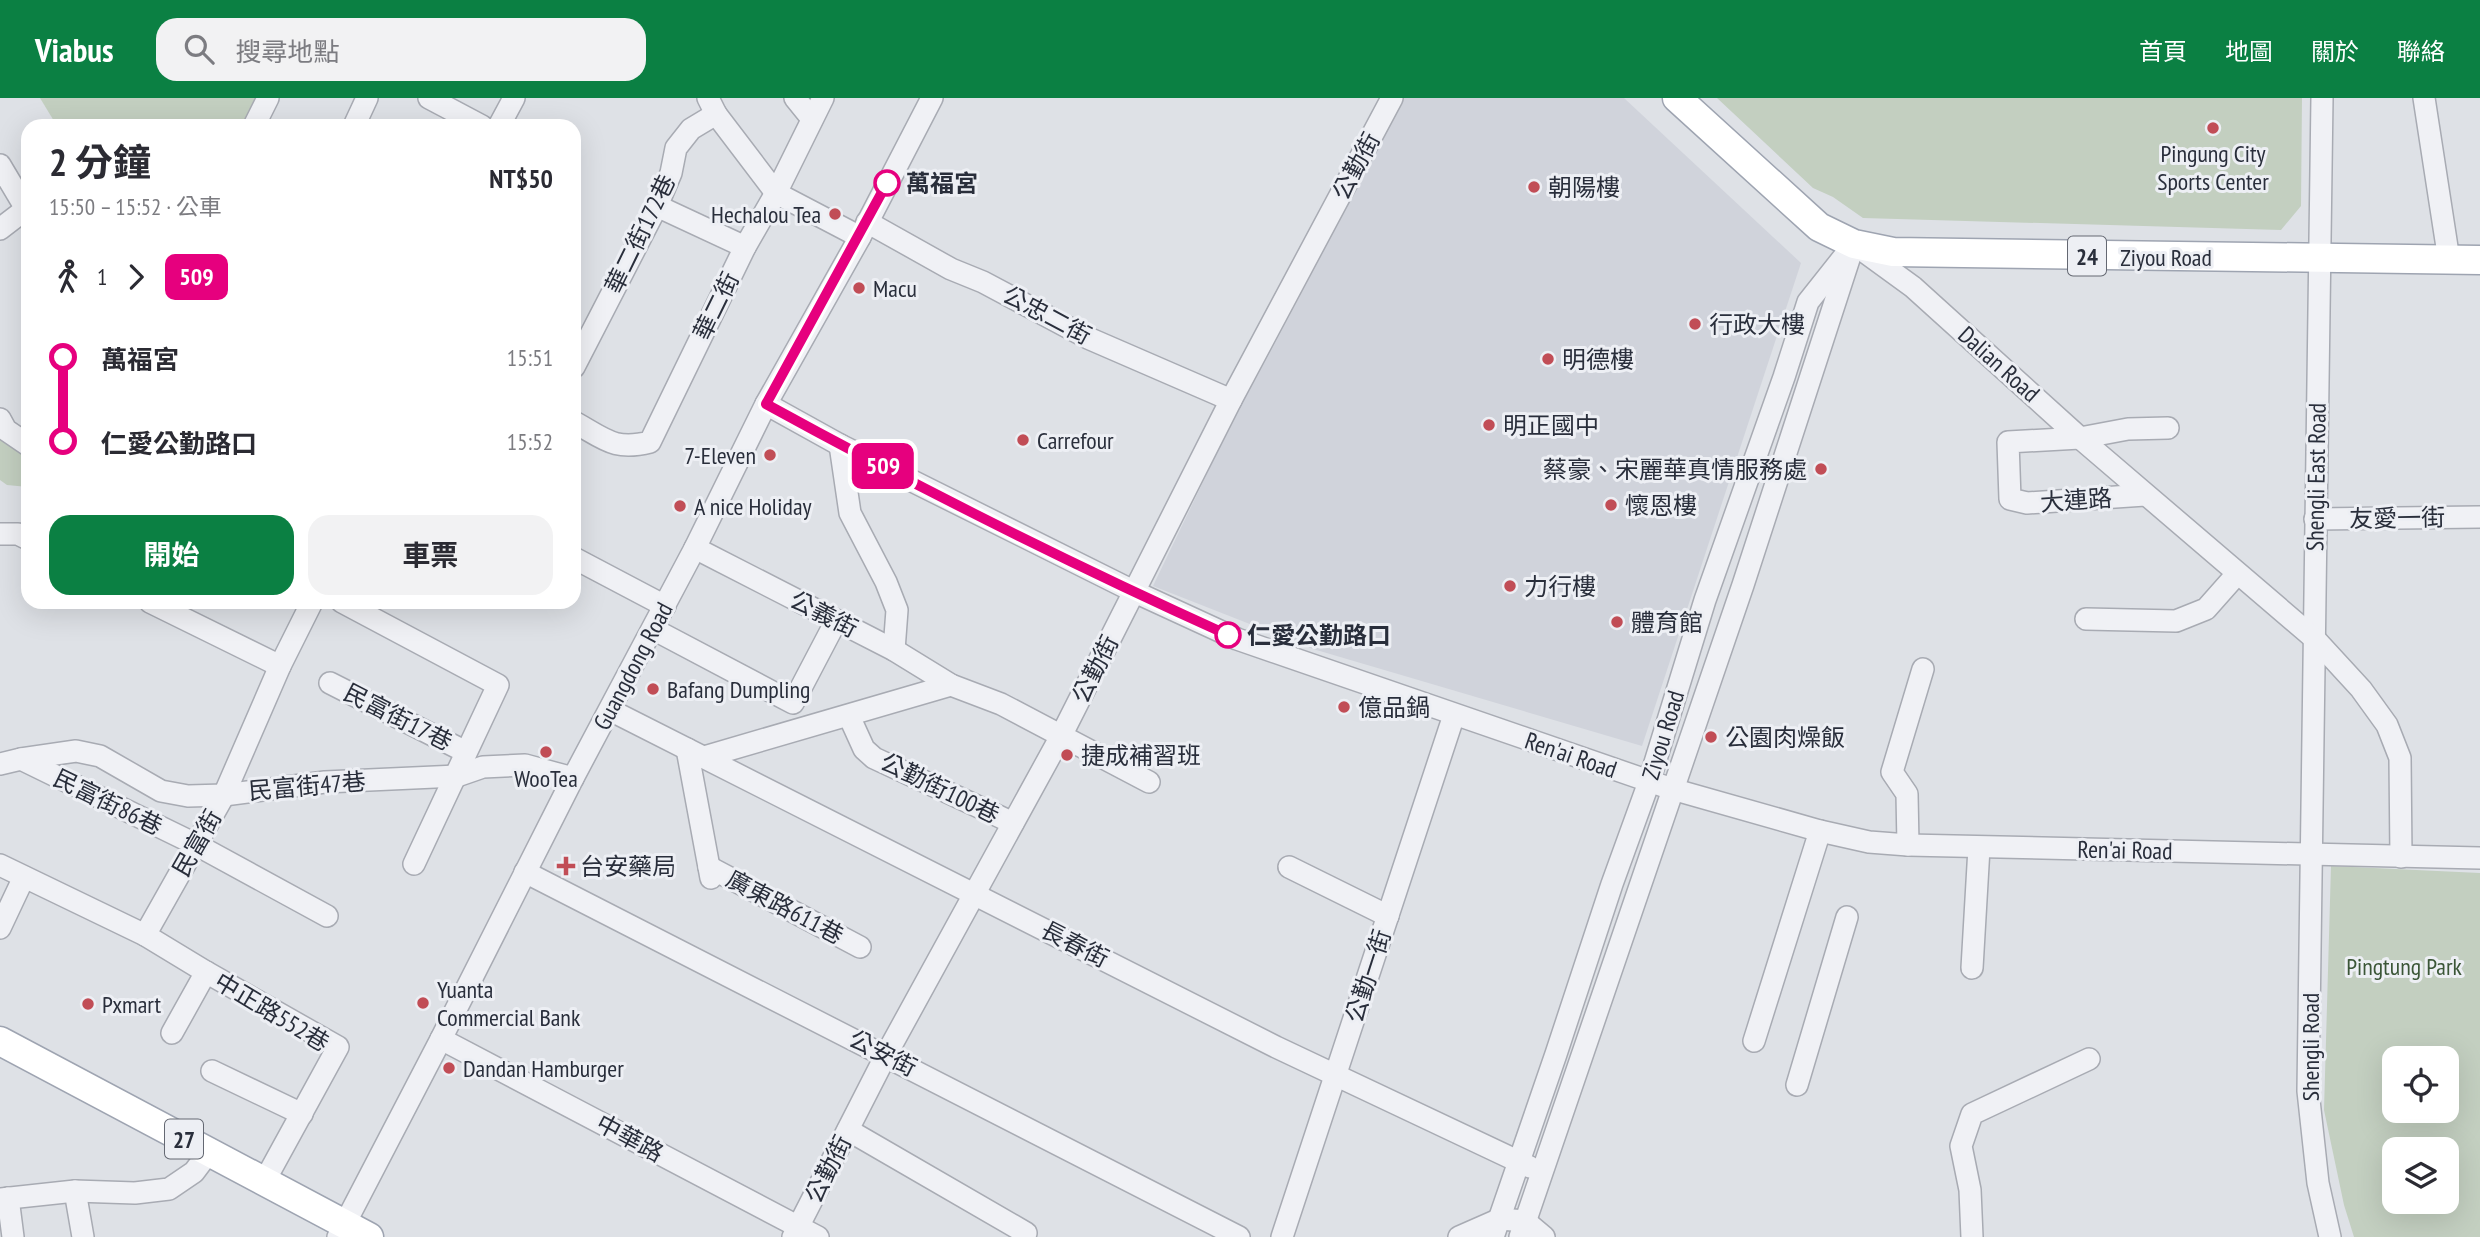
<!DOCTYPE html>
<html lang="zh-TW">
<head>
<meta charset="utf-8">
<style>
  body { margin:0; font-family:"PT Sans Narrow","Noto Sans TC",sans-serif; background:#f2f2f3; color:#2b2b33; height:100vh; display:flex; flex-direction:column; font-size:26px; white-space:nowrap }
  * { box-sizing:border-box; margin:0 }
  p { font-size:23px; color:#7c7c81 }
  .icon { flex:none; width:38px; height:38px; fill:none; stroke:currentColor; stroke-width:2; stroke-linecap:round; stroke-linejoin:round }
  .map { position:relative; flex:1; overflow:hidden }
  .sheet { position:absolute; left:21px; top:21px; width:560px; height:490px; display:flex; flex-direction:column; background:#fff; border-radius:21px; box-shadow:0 7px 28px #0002 }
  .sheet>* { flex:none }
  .badge { padding:0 14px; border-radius:10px; font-size:24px; line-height:46px }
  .tools { position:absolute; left:2382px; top:948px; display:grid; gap:14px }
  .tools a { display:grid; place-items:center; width:77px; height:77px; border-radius:14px; background:#fff; box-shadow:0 7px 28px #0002; font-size:35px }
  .map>.badge { position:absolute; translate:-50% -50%; box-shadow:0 0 0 4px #fff }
  .legs { display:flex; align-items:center; gap:10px; height:77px; padding:0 28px; font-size:23px }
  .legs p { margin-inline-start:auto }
  .headline { display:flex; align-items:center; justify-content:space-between; height:119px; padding:0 28px }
  h1 { font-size:38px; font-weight:700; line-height:52px }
  .action { display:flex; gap:14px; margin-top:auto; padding:14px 28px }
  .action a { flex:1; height:80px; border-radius:21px; background:#0b8043; color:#fff; font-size:28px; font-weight:700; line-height:80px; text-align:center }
  .action a+a { background:#f2f2f3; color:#2b2b33 }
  ul { padding:0 28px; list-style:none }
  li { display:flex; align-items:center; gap:24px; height:84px; font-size:26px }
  li i { display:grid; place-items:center; width:10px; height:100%; margin:0 9px; background:currentColor }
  li i::after { content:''; width:18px; height:18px; margin:-9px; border:5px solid; border-radius:50%; background:#fff }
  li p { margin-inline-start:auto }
  li:first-child i { background:linear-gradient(#0000 50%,currentColor 0) }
  li:last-child i { background:linear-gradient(currentColor 50%,#0000 0) }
  header { display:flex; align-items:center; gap:42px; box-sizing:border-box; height:98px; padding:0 35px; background:#0b8043; color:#fff }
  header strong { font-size:33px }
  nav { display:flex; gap:38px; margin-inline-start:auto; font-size:24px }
  .search { width:490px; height:63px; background:#f2f2f3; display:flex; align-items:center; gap:18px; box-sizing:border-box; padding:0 24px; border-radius:21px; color:#7c7c81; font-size:26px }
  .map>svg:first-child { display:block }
  .built { fill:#d0d3db }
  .green { fill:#c3cfc0; fill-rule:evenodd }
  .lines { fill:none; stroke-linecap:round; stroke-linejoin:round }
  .minor-casing { stroke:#a8abb3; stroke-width:24 }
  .major-casing { stroke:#9ea4b1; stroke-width:31 }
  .minor { stroke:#f0f1f5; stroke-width:21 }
  .major { stroke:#fff; stroke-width:28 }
  .line-1-casing { stroke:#fff; stroke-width:16 }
  .line-1 { stroke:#e6007e; stroke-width:10 }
  .poi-dot { fill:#c14d56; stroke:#edeff4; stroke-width:2.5 }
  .stop-1-dot { fill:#fff; stroke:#e6007e; stroke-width:3.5 }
  .labels { text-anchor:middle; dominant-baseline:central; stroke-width:6; stroke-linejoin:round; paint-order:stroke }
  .shield { fill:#edeff4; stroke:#646872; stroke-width:2 }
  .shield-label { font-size:23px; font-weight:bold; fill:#292e3b }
  .poi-label { font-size:24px; fill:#292e3b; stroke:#edeff4; text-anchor:start }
  .street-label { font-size:24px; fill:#292e3b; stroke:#edeff4 }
  .stop-label { font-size:24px; font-weight:bold; fill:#292e3b; stroke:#edeff4; text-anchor:start }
  .park-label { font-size:24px; fill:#3b5637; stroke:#edeff4 }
</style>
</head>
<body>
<header>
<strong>Viabus</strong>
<div class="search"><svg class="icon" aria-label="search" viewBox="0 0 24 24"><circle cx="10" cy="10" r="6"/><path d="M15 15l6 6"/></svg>搜尋地點</div>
<nav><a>首頁</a><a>地圖</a><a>關於</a><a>聯絡</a></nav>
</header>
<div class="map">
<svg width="2480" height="1139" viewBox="0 0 2480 1139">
  <rect width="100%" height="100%" fill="#dee1e6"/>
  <path class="built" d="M1399 0H1624L1801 165 1642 648 1313 551 1153 488 1308 166Z"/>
  <g class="green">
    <path d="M40 0H264L250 28H57Z"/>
    <path d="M1717 0H2302L2301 108 2281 132 1863 120 1833 99 1813 90Z"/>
    <path d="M0 334 28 353V389L7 387 0 382Z"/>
    <path d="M2331 768 2480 775V1139H2354L2344 1107 2324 1012ZM2394 961H2446V1013H2394ZM2394 1052H2446V1104H2394Z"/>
  </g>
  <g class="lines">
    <defs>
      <g id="minor">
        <path d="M429 0 482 28"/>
        <path d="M708 0 716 16 776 95 860 139"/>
        <path d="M795 0 812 21"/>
        <path d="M2322 0 2308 993 2318 1085 2330 1139"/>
        <path d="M2424 0 2449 162"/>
        <path d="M254 28 268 0"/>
        <path d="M354 28 367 0"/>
        <path d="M499 28 514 0"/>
        <path d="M0 67 28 114"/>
        <path d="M657 108 745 149"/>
        <path d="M867 124 951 171 983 184 1088 240 1231 302"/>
        <path d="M0 131 26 111"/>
        <path d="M1858 149 1913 189 2080 340 2315 541 2361 591 2387 627 2400 660 2401 759"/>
        <path d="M574 269 657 108 671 75 676 50 691 31 716 16"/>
        <path d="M766 306 840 347 1135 494 1237 541 1672 691 1820 733 1869 744 1908 747 2480 760"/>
        <path d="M0 321 6 332 28 347"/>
        <path d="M574 324C605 341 614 353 650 344L745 149 776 95 823 0"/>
        <path d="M840 347 850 415 886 484 897 512 894 552"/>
        <path d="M2145 397 2027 405 2010 401 2008 344 2080 340 2128 331 2168 330"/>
        <path d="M2315 421 2480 419"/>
        <path d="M0 436H18L28 441"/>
        <path d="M695 450 894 552 951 587 1001 606 1149 684"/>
        <path d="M574 460 665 508"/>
        <path d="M150 504 280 568"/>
        <path d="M342 504 498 587 414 766"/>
        <path d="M2086 521 2176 523 2206 511 2237 476"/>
        <path d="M653 531 793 605 836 523"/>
        <path d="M330 585 466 654"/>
        <path d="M610 612 1276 949 1530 1069"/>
        <path d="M849 618 864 651 874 660 1013 725"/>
        <path d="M687 651 711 780"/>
        <path d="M704 659 951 587"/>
        <path d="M21 661 195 746 327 818"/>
        <path d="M0 666 21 661 76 653 100 658 161 693 188 698 224 697 325 684 457 678 483 669 525 667 573 680"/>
        <path d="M1908 747 1907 696 1892 674 1923 571"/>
        <path d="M0 767 145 837 206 874 338 949 264 1084"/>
        <path d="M709 769 860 849"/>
        <path d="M1289 769 1388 818"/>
        <path d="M525 774 1239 1139"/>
        <path d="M0 830 24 779"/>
        <path d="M145 837 224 697 280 568 312 504"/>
        <path d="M1972 870 1979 750"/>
        <path d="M172 935 206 874"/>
        <path d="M441 941 818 1139"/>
        <path d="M1754 943 1820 733"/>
        <path d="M212 973 302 1016"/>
        <path d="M1797 987 1847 819"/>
        <path d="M848 1032 1026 1135"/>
        <path d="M75 1093 83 1139"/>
        <path d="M8 1100 13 1139"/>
        <path d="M0 1101 75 1093 135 1095 169 1091 194 1074 209 1054"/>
        <path d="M338 1139 441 941 573 680 695 450 766 306 860 139 932 0"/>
        <path d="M793 1139 886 957 1061 638 1231 302 1392 0"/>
        <path d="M1282 1139 1454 617"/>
        <path d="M1459 1139 1500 1121 1525 1123 1544 1139"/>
        <path d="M1493 1139 1556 956 1612 786 1649 684 1705 502 1784 279 1808 204 1854 146"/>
        <path d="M1520 1139 1743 487 1850 158"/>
        <path d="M1972 1139 1970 1092 1961 1048 1972 1016 2089 961"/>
      </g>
      <g id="major">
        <path d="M1677 0 1819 129 1854 146 1893 154 2480 162"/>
        <path d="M0 943 369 1139"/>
      </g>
    </defs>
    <use href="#minor" class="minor-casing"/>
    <use href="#major" class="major-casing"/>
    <use href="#minor" class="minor"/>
    <use href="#major" class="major"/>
  </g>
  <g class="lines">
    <defs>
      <path id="line-1" d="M887 85 766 306C917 389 1071 466 1228 537"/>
    </defs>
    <use href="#line-1" class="line-1-casing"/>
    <use href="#line-1" class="line-1"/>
  </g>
  <g class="poi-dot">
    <circle cx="2213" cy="30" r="7"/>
    <circle cx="1534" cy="89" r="7"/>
    <circle cx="835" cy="116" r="7"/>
    <circle cx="859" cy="190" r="7"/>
    <circle cx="1695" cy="226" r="7"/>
    <circle cx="1548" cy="261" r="7"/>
    <circle cx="1489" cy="327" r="7"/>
    <circle cx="1023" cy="342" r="7"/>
    <circle cx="770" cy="357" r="7"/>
    <circle cx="1821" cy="371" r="7"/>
    <circle cx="1611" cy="407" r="7"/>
    <circle cx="680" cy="408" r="7"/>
    <circle cx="1510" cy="488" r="7"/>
    <circle cx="1617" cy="524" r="7"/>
    <circle cx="653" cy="591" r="7"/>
    <circle cx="1344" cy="609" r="7"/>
    <circle cx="1711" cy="639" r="7"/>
    <circle cx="546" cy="654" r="7"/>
    <circle cx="1067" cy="657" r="7"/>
    <path d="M562.5 757.5h7v7h7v7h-7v7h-7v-7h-7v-7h7z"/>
    <circle cx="423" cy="905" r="7"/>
    <circle cx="88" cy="906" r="7"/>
    <circle cx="449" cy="970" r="7"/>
  </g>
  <g class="stop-1-dot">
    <circle cx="887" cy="85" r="12"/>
    <circle cx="1228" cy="537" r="12"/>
  </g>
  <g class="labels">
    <g class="shield">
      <rect x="2068" y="138.5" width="38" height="39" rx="5"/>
      <rect x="165" y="1021.5" width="38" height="39" rx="5"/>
    </g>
    <g class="shield-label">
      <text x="2087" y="158">24</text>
      <text x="184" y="1041">27</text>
    </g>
    <g class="poi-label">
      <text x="2213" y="55" text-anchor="middle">Pingung City<tspan x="2213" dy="28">Sports Center</tspan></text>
      <text x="1548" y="89">朝陽樓</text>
      <text x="821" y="116" text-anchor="end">Hechalou Tea</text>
      <text x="873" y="190">Macu</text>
      <text x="1709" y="226">行政大樓</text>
      <text x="1562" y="261">明德樓</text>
      <text x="1503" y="327">明正國中</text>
      <text x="1037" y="342">Carrefour</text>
      <text x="756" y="357" text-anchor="end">7-Eleven</text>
      <text x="1807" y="371" text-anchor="end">蔡豪、宋麗華真情服務處</text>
      <text x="1625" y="407">懷恩樓</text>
      <text x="694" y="408">A nice Holiday</text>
      <text x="1524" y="488">力行樓</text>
      <text x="1631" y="524">體育館</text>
      <text x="667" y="591">Bafang Dumpling</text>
      <text x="1358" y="609">億品鍋</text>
      <text x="1725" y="639">公園肉燥飯</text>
      <text x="1081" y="657">捷成補習班</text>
      <text x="546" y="680" text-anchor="middle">WooTea</text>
      <text x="580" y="768">台安藥局</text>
      <text x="437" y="891">Yuanta<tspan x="437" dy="28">Commercial Bank</tspan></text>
      <text x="102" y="906">Pxmart</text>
      <text x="463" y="970">Dandan Hamburger</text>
    </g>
    <g class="street-label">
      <text transform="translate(1356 68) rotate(-62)">公勤街</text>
      <text transform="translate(640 136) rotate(-64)">華二街172巷</text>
      <text x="2166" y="159">Ziyou Road</text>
      <text transform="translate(716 208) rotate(-64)">華二街</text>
      <text transform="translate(1047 217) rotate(28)">公忠二街</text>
      <text transform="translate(1999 266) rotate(42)">Dalian Road</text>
      <text transform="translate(2316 379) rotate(-89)">Shengli East Road</text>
      <text transform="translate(2076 402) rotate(-4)">大連路</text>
      <text transform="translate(2397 420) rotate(-1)">友愛一街</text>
      <text transform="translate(824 516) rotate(27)">公義街</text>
      <text transform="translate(633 568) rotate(-62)">Guangdong Road</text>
      <text transform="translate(1095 571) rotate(-63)">公勤街</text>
      <text transform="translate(398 619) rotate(27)">民富街17巷</text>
      <text transform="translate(1663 637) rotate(-73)">Ziyou Road</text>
      <text transform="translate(1571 657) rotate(19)">Ren'ai Road</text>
      <text transform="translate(307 688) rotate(-5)">民富街47巷</text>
      <text transform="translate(940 690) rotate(26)">公勤街100巷</text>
      <text transform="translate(108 704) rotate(26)">民富街86巷</text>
      <text transform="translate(197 745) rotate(-60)">民富街</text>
      <text transform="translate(2125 752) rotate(1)">Ren'ai Road</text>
      <text transform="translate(785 809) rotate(28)">廣東路611巷</text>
      <text transform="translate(1075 846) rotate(27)">長春街</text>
      <text transform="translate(1368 878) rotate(-72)">公勤一街</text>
      <text transform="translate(272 914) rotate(31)">中正路552巷</text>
      <text transform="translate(2310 949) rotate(-90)">Shengli Road</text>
      <text transform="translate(883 955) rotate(27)">公安街</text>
      <text transform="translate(630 1040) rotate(28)">中華路</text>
      <text transform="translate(828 1071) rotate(-63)">公勤街</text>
    </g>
    <g class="stop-label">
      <text x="906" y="85">萬福宮</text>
      <text x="1247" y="537">仁愛公勤路口</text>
    </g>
    <g class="park-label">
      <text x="2404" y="868">Pingtung Park</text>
    </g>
  </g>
</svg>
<div class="tools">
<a><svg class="icon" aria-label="locate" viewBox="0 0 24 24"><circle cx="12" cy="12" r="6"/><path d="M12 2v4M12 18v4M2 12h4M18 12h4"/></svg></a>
<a><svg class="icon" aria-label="layers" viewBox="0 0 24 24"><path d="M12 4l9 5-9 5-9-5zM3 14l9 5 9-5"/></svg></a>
</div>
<b class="badge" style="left:883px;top:368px;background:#e6007e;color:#fff">509</b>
<section class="sheet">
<div class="headline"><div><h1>2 分鐘</h1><p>15:50 – 15:52 · 公車</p></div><b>NT$50</b></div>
<div class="legs"><svg class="icon" aria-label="walk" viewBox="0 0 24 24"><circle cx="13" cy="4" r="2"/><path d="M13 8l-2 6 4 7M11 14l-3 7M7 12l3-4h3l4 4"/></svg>1<svg class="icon" aria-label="forward" viewBox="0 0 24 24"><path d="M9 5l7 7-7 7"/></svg><b class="badge" style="background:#e6007e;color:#fff">509</b></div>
<ul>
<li><i style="color:#e6007e"></i><b>萬福宮</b><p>15:51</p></li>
<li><i style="color:#e6007e"></i><b>仁愛公勤路口</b><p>15:52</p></li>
</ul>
<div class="action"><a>開始</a><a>車票</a></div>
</section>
</div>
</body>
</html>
